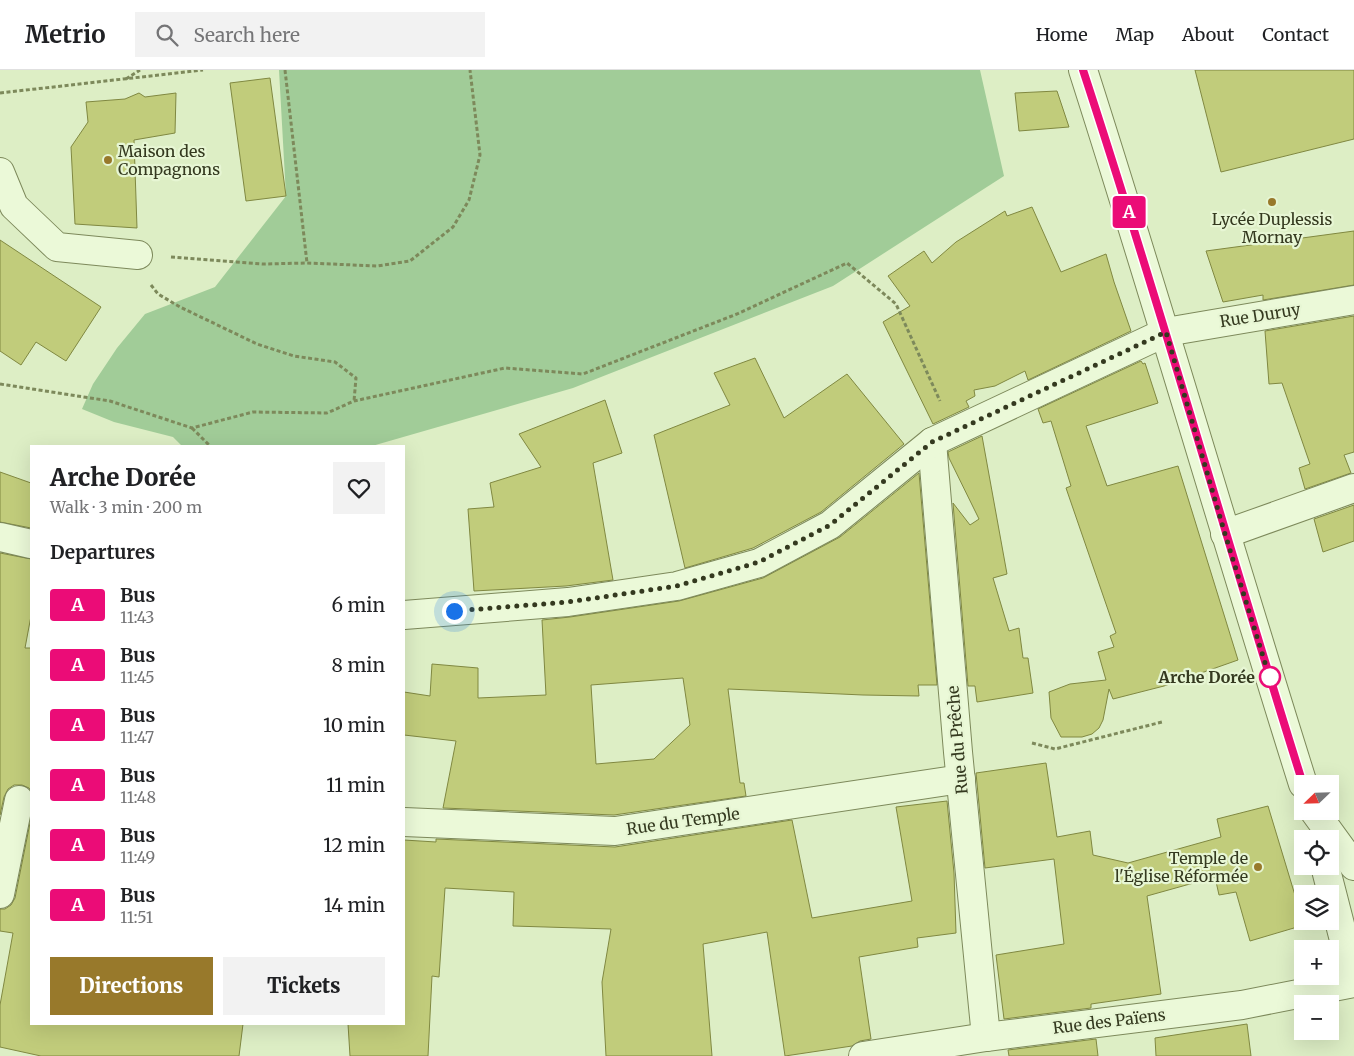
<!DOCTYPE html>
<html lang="en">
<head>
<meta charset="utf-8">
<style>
  body { margin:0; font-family:Merriweather,serif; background:#f2f2f2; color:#202124; height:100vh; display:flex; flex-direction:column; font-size:19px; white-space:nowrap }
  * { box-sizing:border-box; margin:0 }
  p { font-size:16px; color:#757577 }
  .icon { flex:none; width:28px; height:28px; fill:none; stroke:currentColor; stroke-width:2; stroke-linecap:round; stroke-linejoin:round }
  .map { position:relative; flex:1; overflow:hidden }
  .sheet { position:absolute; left:30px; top:375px; width:375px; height:580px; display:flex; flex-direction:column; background:#fff; border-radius:0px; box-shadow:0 5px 20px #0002 }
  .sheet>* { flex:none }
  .badge { padding:0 10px; border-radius:4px; font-size:18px; line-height:32px }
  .needle { width:32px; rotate:247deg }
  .buttons { position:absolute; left:1294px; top:705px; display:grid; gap:10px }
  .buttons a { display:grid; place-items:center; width:45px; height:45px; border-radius:0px; background:#fff; box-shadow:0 5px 20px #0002; font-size:25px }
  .you { position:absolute; width:25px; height:25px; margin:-12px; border:4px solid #fff; border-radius:50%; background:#1a73e8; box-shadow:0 0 0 8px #1a73e833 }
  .map>.badge { position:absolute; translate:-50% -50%; box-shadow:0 0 0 2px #fff }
  h2 { padding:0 20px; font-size:19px; line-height:45px }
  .round { display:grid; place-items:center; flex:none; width:52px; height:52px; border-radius:0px; background:#f2f2f2 }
  .overview { display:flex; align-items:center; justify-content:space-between; height:85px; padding:0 20px }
  h1 { font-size:24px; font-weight:800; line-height:38px }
  .action { display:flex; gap:10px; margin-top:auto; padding:10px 20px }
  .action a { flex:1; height:58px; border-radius:0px; background:#98792b; color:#fff; font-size:20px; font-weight:800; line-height:58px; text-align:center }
  .action a+a { background:#f2f2f2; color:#202124 }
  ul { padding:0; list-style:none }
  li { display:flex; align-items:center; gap:15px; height:60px; padding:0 20px }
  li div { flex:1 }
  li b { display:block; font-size:19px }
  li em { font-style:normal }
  li .badge { min-width:55px; font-weight:700; text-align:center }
  header { display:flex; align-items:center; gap:30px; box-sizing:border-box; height:70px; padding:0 25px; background:#fff; border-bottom:1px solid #e0e0e0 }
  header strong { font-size:24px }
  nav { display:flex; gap:28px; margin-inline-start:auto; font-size:18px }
  .search { width:350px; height:45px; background:#f2f2f2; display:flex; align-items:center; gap:12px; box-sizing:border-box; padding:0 18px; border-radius:0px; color:#757577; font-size:19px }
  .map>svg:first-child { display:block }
  .green { fill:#a1cc98 }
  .building { fill:#c1cc7b; stroke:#808841; fill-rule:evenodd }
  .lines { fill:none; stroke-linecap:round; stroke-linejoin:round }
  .minor-casing { stroke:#7d895b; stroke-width:30 }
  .tertiary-casing { stroke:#7d895b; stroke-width:30 }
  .path { stroke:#7d895b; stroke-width:3; stroke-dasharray:4 2.5; stroke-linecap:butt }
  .minor { stroke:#ebf9d8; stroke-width:28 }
  .tertiary { stroke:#ebf9d8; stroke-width:28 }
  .line-casing { stroke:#fff; stroke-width:11 }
  .line { stroke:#eb0c77; stroke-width:8 }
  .walk { stroke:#34391f; stroke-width:5; stroke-dasharray:0 9 }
  .poi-dot { fill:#98792b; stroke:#e7f6d4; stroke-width:2 }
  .stop-dot { fill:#fff; stroke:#eb0c77; stroke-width:2.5 }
  .labels { text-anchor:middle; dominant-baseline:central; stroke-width:4.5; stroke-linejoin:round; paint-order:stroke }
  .poi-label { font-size:16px; fill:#34391f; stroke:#e7f6d4; text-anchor:start }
  .street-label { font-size:16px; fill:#34391f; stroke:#e7f6d4 }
  .stop-label { font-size:16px; font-weight:bold; fill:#34391f; stroke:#e7f6d4; text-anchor:end }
</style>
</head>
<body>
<header>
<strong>Metrio</strong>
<div class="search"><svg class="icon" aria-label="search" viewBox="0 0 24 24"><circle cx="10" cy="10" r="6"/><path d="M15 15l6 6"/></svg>Search here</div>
<nav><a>Home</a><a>Map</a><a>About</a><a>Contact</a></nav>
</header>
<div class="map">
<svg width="1354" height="986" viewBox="0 0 1354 986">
  <rect width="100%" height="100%" fill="#ddeec5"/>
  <path class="green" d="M279 0H980L1004 106 833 216 573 318 372 376H182L173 367 114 352 82 339 93 314 117 278 145 244 215 217 286 126Z"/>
  <g class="building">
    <path d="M1195 0H1354V69L1221 102Z"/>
    <path d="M270 8 286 126 246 131 230 13Z"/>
    <path d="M1057 21 1069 57 1019 61 1015 23Z"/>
    <path d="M139 23 145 27 176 23 175 63 134 70 137 158 75 154 71 77 88 52 86 32 125 29Z"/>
    <path d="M1032 137 1061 202 1106 184 1114 212 1131 261 1028 310 1025 301 995 316 974 320 975 326 966 331 969 337 933 354 883 252 910 236 888 206 924 181 932 193 956 172 1005 141 1007 146Z"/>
    <path d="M1354 161V215L1263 230V225L1223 232 1206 181Z"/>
    <path d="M0 170 101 237 66 291 36 272 21 295 0 281Z"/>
    <path d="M1354 246V382L1344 385 1351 403 1305 419 1299 398 1310 394 1282 313 1269 314 1265 261Z"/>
    <path d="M755 288 784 348 847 304 904 374 821 442 753 478 685 498 654 365 730 335 714 303Z"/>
    <path d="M1141 291 1143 294 1145 293 1158 333 1086 356 1107 416 1178 396 1238 590 1164 616 1113 629 1109 619 1103 650 1099 658 1092 664 1082 667H1061L1051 648 1049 622 1070 614 1106 610 1098 582 1114 577 1110 566 1116 563 1066 418 1071 416 1051 351 1043 353 1038 339Z"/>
    <path d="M605 330 622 383 593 393 613 510 566 516 474 521 468 439 494 437 490 413 541 397 519 364Z"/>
    <path d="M982 366 1007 504 993 508 1009 561 1019 558 1023 588H1028L1033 623 977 632 975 616H968L953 433 970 455 979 449 949 388 948 382Z"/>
    <path d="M0 402 31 413V458L0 452Z"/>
    <path d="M919 403 937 615H918L919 626 863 625 728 619 740 713H744L746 726 614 745 443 738 456 671 404 665V622L430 626 432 594 478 598V628L546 625 542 550 570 547 679 531 763 508 840 467ZM683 608 690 655 654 689 596 694 591 615Z"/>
    <path d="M1354 435V471L1323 482 1314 449Z"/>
    <path d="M0 483 31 489V546L25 578H31V721L29 718 22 715H14L8 719 4 727 0 745Z"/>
    <path d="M1046 693 1057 767 1090 761 1093 785 1128 793 1221 767 1217 749 1268 736 1304 855 1250 871 1236 822 1219 825 1215 807 1147 826 1161 924 1091 934V938L1004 949 996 885 1064 874 1054 789 985 798 976 703Z"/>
    <path d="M947 731 954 803 956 863 917 868 918 877 859 887 871 969 860 971 852 976 785 986 767 862 703 874 712 986H606L602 912 611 859 513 856 514 822 445 818 439 907 432 906 428 986H350L348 954H404V770L436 772V769L615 777 792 750 812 848 912 831 896 737Z"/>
    <path d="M31 748V954H243L239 986H41L0 977V935L13 863 0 861V839H5L11 835 15 828Z"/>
    <path d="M1247 954 1251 986H1156L1155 968Z"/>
    <path d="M1096 969 1098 986H1009L1008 980Z"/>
  </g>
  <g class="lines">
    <defs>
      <g id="minor">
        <path d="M0 102 14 136 57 177 138 185"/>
        <path d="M932 372 958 682 986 967"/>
        <path d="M1225 464 1354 418"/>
        <path d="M0 467 31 474"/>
        <path d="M404 545 568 532 677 516 759 493 830 455 932 372 1166 262 1354 230"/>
        <path d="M404 752 615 761 961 709"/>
        <path d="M0 824 19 730"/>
        <path d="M863 986 986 967 1242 935 1354 913"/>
      </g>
      <g id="tertiary">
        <path d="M1083 0C1159 237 1228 476 1303 714"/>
        <path d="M1314 741 1354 796"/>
        <path d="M1325 796 1354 909"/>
      </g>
    </defs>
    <use href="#minor" class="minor-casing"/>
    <use href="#tertiary" class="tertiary-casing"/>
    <g class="path">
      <path d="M285 0 307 193"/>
      <path d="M126 9 140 0"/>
      <path d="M0 23 203 0"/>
      <path d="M171 187 263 194 307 193 377 196 410 191 453 157 469 130 480 85 470 0"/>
      <path d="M151 215 158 224 180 237 257 274 294 286 335 292 356 308 354 331"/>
      <path d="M0 314 110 331 192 358 253 342 327 343 354 331 505 298 583 304 737 244 847 193 896 234 940 331"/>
      <path d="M192 358 210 376"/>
      <path d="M1032 673 1055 679 1162 652"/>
    </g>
    <use href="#minor" class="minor"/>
    <use href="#tertiary" class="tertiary"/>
  </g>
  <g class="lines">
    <defs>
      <path id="line" d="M1083 0C1161 237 1228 476 1303 714"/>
    </defs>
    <use href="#line" class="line-casing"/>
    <use href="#line" class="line"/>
    <path class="walk" d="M454 541 568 532 677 516 759 492 830 455 932 372 1166 262 1225 464 1271 612 1270 607"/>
  </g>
  <g class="poi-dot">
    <circle cx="108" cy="90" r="5"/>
    <circle cx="1272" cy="132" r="5"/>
    <circle cx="1258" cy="797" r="5"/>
  </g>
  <circle class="stop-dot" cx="1270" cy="607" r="10"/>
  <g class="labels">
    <g class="poi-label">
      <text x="118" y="81">Maison des<tspan x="118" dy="18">Compagnons</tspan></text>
      <text x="1272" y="149" text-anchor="middle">Lycée Duplessis<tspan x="1272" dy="18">Mornay</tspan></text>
      <text x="1248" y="788" text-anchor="end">Temple de<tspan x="1248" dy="18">l'Église Réformée</tspan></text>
    </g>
    <g class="street-label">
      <text transform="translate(1260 245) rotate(-9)">Rue Duruy</text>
      <text transform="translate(957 670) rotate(-95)">Rue du Prêche</text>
      <text transform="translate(683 751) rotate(-8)">Rue du Temple</text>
      <text transform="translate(1109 951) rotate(-7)">Rue des Païens</text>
    </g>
    <g class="stop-label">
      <text x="1255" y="607">Arche Dorée</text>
    </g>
  </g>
</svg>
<div class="buttons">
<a><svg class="needle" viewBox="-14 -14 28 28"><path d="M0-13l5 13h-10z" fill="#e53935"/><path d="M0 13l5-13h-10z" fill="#757577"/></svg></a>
<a><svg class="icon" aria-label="locate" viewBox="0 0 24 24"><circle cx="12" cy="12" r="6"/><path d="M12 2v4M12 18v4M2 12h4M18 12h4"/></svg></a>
<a><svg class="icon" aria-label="layers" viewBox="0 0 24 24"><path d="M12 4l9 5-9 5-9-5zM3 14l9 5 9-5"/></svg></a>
<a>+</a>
<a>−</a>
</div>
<div class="you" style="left:454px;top:541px"></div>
<b class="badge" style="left:1129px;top:142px;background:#eb0c77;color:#fff">A</b>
<section class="sheet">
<div class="overview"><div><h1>Arche Dorée</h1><p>Walk · 3 min · 200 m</p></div><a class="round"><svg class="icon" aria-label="heart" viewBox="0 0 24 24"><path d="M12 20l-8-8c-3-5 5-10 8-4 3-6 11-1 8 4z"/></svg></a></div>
<h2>Departures</h2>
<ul>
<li><span class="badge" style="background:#eb0c77;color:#fff">A</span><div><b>Bus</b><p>11:43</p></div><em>6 min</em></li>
<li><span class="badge" style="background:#eb0c77;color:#fff">A</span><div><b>Bus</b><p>11:45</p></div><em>8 min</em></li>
<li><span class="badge" style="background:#eb0c77;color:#fff">A</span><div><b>Bus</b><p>11:47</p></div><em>10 min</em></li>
<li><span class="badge" style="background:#eb0c77;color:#fff">A</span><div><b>Bus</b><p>11:48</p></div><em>11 min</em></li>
<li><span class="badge" style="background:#eb0c77;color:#fff">A</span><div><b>Bus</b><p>11:49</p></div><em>12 min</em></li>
<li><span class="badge" style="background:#eb0c77;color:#fff">A</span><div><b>Bus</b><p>11:51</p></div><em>14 min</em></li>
</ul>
<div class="action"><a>Directions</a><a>Tickets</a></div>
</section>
</div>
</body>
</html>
